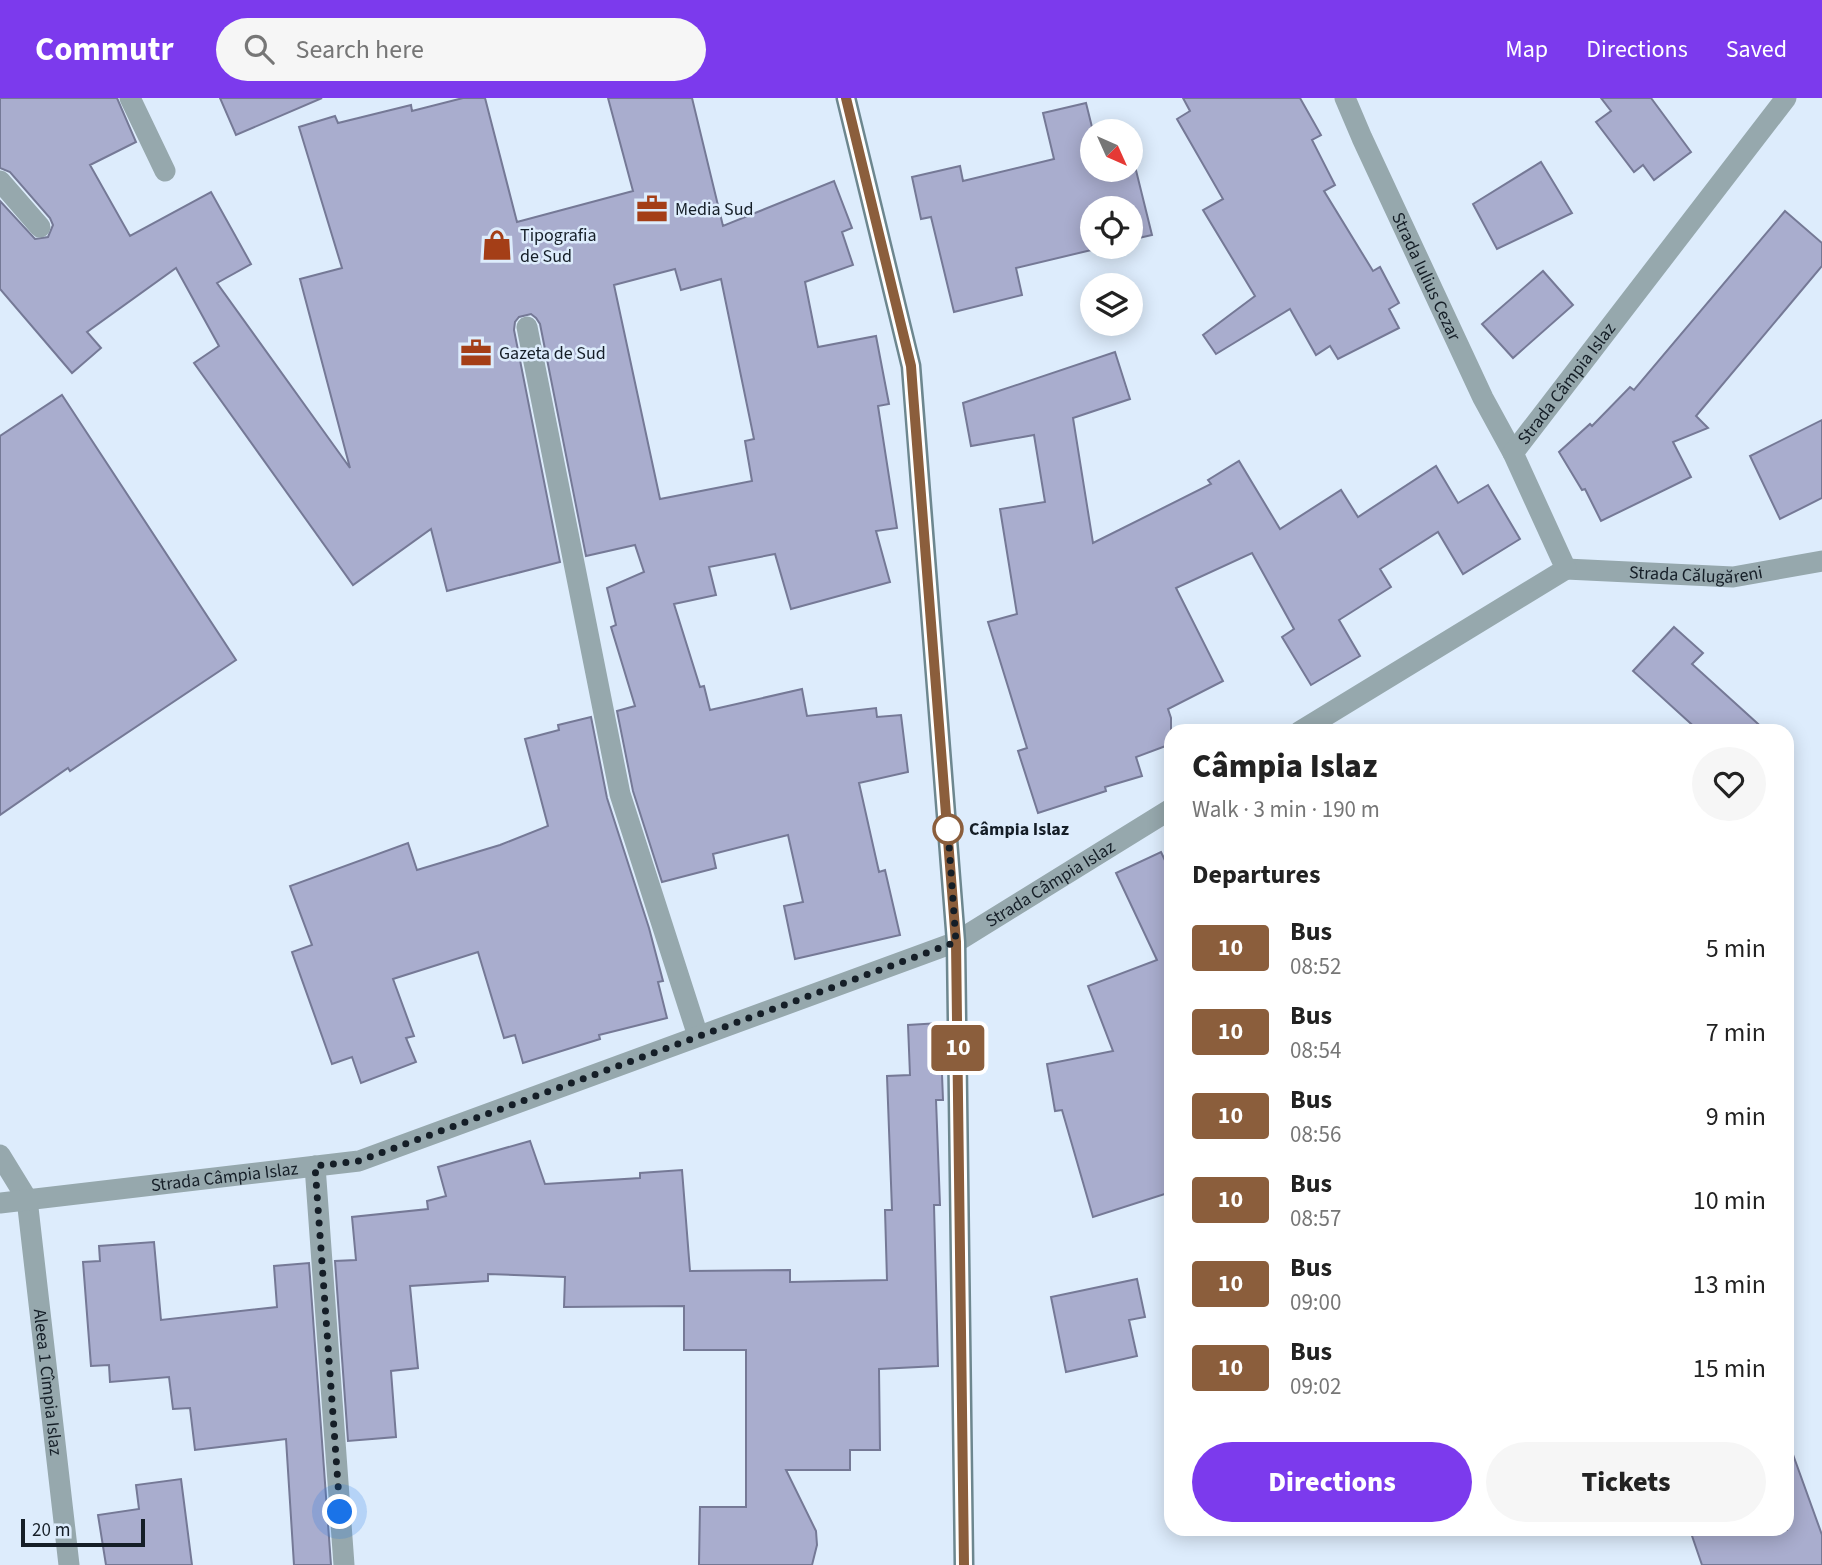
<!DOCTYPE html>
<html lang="en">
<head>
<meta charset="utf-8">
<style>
  body { margin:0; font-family:"Source Sans 3",sans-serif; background:#f6f6f6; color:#222; height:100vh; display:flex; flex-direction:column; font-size:26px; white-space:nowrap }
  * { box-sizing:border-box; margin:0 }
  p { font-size:23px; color:#767676 }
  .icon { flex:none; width:38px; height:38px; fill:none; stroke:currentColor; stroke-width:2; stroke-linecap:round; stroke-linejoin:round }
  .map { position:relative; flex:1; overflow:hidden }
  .panel { position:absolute; left:1164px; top:626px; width:630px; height:812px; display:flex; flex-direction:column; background:#fff; border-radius:21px; box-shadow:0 4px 18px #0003 }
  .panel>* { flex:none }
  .badge { padding:0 14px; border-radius:5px; font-size:24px; line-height:46px }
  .needle { width:46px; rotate:135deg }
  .buttons { position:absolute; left:1080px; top:21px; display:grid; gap:14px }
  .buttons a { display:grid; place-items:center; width:63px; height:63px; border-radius:50%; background:#fff; box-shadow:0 4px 18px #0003; font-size:35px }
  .scale { position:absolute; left:21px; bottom:18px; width:124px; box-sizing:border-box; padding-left:7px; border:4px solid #151e27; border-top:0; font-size:19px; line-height:24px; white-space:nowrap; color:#151e27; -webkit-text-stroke:5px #ddecfc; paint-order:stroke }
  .you { position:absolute; width:35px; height:35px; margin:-18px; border:5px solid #fff; border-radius:50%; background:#1a73e8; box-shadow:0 0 0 10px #1a73e833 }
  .map>.badge { position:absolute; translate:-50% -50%; box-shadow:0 0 0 4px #fff }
  h2 { padding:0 28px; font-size:26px; line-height:63px }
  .round { display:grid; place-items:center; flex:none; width:74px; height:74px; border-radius:37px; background:#f6f6f6 }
  .summary { display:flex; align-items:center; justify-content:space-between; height:119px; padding:0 28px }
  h1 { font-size:33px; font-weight:800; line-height:52px }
  .cta { display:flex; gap:14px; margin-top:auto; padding:14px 28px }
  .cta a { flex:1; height:80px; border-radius:42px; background:#7c3aed; color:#fff; font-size:28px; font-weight:800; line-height:80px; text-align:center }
  .cta a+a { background:#f6f6f6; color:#222 }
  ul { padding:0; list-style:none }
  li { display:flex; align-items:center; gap:21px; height:84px; padding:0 28px }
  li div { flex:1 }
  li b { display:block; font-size:26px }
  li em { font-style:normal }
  li .badge { min-width:77px; font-weight:700; text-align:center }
  header { display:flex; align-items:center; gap:42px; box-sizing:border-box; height:98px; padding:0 35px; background:#7c3aed; color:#fff }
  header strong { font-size:33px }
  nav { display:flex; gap:38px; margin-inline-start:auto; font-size:24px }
  .search { width:490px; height:63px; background:#f6f6f6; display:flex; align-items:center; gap:18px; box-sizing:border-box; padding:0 24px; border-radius:38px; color:#767676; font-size:26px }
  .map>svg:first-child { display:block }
  .building { fill:#a9adce; stroke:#757996; stroke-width:2; fill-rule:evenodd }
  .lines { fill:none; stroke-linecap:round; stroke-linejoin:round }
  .service { stroke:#96a8ad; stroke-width:21 }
  .minor { stroke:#96a8ad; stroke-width:21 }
  .tertiary { stroke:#96a8ad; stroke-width:21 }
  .secondary { stroke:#6d878f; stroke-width:21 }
  .line-casing { stroke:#fff; stroke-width:16 }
  .line { stroke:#8b5e3c; stroke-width:10 }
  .walk { stroke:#151e27; stroke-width:7; stroke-dasharray:0 12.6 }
  .stop-dot { fill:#fff; stroke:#8b5e3c; stroke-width:3.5 }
  .labels { text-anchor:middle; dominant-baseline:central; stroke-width:5; stroke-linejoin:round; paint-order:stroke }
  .poi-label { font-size:18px; fill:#151e27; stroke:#ddecfc; text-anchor:start }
  .street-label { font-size:18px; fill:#151e27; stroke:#ddecfc }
  .stop-label { font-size:18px; font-weight:bold; fill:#151e27; stroke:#ddecfc; text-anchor:start }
</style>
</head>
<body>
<header>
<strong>Commutr</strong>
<div class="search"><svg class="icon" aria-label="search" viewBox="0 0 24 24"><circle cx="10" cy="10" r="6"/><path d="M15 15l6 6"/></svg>Search here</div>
<nav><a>Map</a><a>Directions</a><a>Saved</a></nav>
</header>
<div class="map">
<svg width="1822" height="1467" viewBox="0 0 1822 1467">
  <rect width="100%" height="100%" fill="#ddecfc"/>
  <g class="building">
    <path d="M0 0H117L136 44 90 67 130 138 211 94 251 166 217 185 350 370 300 181 342 170 299 29 335 18 338 25 411 7 412 13 463 0H485L517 124 633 93 608 0H692L723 128 834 83 852 130 842 134 853 167 805 184 818 249 876 238 889 306 878 308 897 430 876 433 890 484 791 511 775 456 709 469 716 497 674 506 700 589 704 588 710 612 802 591 807 618 876 610 877 619 901 617 908 674 859 685 879 774 885 772 900 837 795 861 784 808 803 804 788 737 713 756 716 770 662 784 633 693 617 613 635 608 611 529 616 527 607 490 644 474 635 447 586 458 540 226 536 220 531 216 519 219 515 224 514 232 560 464 447 493 431 431 353 487 194 265 219 248 176 170 87 234 101 250 72 275 0 191V103L35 141 48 139 53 127 50 120 10 74 0 70ZM675 171 681 192 721 181 754 341 745 343 752 383 660 401 614 187Z"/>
    <path d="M220 0H322L236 37Z"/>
    <path d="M1183 0H1300L1321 37 1312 42 1335 87 1324 93 1373 173 1380 169 1399 205 1389 211 1399 230 1338 261 1330 248 1316 257 1290 211 1216 256 1203 237 1255 198 1203 112 1223 101 1177 21 1190 13Z"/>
    <path d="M1601 0H1651L1691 54 1654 82 1643 67 1634 74 1596 24 1611 13Z"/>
    <path d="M1086 5 1093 33 1092 72H1130L1131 52 1152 137 1130 142V110H1092V149H1104L1016 170 1022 197 954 214 931 119 921 121 912 79 960 68 963 83 1054 61 1043 15Z"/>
    <path d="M1541 64 1572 115 1497 151 1473 106Z"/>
    <path d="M1785 113 1822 145V168L1696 318 1708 330 1673 344 1691 379 1601 423 1585 391 1582 392 1559 354 1590 326 1592 328 1630 289 1634 292Z"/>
    <path d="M1543 173 1573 207 1513 260 1482 226Z"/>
    <path d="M1115 254 1130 301 1073 320 1093 445 1211 386 1208 382 1239 363 1280 431 1341 392 1358 419 1436 368 1458 405 1488 387 1520 441 1463 476 1438 434 1380 471 1391 489 1339 522 1360 558 1311 587 1282 539 1294 531 1252 455 1176 490 1223 583 1168 611 1171 620V646L1136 659 1142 678 1105 689 1106 693 1038 715 1018 653 1027 650 988 524 1017 516 1000 411 1045 404 1034 337 971 348 963 305Z"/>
    <path d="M62 297 236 562 70 673 68 670 0 717V338Z"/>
    <path d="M1822 322V400L1780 421 1750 358Z"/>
    <path d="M1674 529 1703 555 1692 566 1767 634H1700L1633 573Z"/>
    <path d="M591 619 607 700 649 830 663 883 658 884 667 920 599 937 600 941 523 965 515 937 504 940 478 854 393 881 414 938 406 940 416 964 361 985 352 959 332 966 292 854 312 847 290 788 408 745 417 772 500 747 548 728 525 641 559 632 558 627Z"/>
    <path d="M1161 754 1171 775V1094L1093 1119 1062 1012 1055 1013 1047 966 1113 953 1088 888 1157 862 1116 775Z"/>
    <path d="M940 925 943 1002H936L940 1107H934L938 1268 879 1271 880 1352H850V1372H786L816 1433 817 1447 812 1467H699L700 1409H746V1252H684V1208L564 1209 565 1179 488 1176V1183L410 1188 418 1270 391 1273 396 1339 348 1343 335 1163 356 1162 352 1119 428 1111 427 1103 446 1098 438 1069 530 1043 545 1086 640 1080V1075L682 1072 690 1173 790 1172V1184L887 1182 885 1112H892L887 978 910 977 908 927Z"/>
    <path d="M154 1144 161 1222 277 1209 274 1168 309 1165 331 1467H294L286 1341 195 1352 190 1310 173 1311 169 1279 110 1284 109 1267 91 1268 83 1164 100 1163 99 1148Z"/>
    <path d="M1137 1181 1145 1219 1129 1222 1137 1258 1066 1274 1051 1199Z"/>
    <path d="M1791 1351 1822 1437V1467H1702L1690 1432H1787V1352Z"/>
    <path d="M181 1381 192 1467H106L98 1417 139 1411 136 1387Z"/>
  </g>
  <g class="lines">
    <g class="service">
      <path d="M527 229 620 696 698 938"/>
      <path id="s1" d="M0 1057 27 1101 69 1467"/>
      <path d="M315 1068 344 1467"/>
    </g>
    <g class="minor">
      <path d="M130 0 165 73"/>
      <path id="s2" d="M1345 0 1362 40 1483 300 1513 355"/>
      <path d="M0 83 40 129"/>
    </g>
    <g class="tertiary">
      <path id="s3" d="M1566 471 1733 479 1822 463"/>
      <path id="s4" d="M1299 634 1566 471 1513 355 1786 0"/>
      <path id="s5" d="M0 1105 359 1063 956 844 1171 711"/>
    </g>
    <path class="secondary" d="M846 0 911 268 956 844 964 1467"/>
  </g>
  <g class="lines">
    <defs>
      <path id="line" d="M846 0 911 268 913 295 956 844 964 1467"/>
    </defs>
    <use href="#line" class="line-casing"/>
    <use href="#line" class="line"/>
    <path class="walk" d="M340 1414 315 1068 359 1063 956 844 947 719 948 731"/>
  </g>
  <defs>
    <symbol id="office-bare" viewBox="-9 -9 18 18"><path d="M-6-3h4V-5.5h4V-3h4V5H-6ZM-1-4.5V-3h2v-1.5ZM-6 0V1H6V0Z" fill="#a43e17" stroke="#ddecfc" stroke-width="2.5" paint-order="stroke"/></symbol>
    <symbol id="shop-bare" viewBox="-9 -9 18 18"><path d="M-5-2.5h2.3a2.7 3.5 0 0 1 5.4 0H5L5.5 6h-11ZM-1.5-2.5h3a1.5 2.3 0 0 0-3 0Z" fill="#a43e17" stroke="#ddecfc" stroke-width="2.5" paint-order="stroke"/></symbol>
  </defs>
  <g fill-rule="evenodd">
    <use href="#office-bare" x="630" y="89" width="44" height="44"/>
    <use href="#shop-bare" x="475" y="125" width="44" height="44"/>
    <use href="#office-bare" x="454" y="233" width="44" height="44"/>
  </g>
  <circle class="stop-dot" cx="948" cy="731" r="14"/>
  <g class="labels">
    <g class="poi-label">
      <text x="675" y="111">Media Sud</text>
      <text x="520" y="137">Tipografia<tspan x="520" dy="21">de Sud</tspan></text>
      <text x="499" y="255">Gazeta de Sud</text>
    </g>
    <g class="street-label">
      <text stroke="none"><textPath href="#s2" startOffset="196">Strada Iulius Cezar</textPath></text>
      <text stroke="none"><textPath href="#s4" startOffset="528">Strada Câmpia Islaz</textPath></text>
      <text stroke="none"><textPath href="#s3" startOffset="130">Strada Călugăreni</textPath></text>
      <text stroke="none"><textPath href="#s5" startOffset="1108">Strada Câmpia Islaz</textPath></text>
      <text stroke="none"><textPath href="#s5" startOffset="226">Strada Câmpia Islaz</textPath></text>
      <text stroke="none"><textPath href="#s1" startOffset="236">Aleea 1 Cîmpia Islaz</textPath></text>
    </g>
    <g class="stop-label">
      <text x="969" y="731">Câmpia Islaz</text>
    </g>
  </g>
</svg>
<div class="buttons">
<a><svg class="needle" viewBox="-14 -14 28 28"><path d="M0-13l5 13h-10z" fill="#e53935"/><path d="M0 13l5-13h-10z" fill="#767676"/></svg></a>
<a><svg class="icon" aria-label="locate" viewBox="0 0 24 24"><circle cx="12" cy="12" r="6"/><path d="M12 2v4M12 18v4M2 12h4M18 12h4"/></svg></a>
<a><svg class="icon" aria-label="layers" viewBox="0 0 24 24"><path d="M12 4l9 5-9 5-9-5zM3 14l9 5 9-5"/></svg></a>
</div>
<div class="scale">20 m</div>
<div class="you" style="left:340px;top:1414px"></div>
<b class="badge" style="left:958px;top:950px;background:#8b5e3c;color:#fff">10</b>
<section class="panel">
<div class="summary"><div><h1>Câmpia Islaz</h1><p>Walk · 3 min · 190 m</p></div><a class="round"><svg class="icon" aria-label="heart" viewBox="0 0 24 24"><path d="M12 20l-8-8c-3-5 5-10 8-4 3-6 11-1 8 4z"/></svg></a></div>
<h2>Departures</h2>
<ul>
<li><span class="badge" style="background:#8b5e3c;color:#fff">10</span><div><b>Bus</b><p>08:52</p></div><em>5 min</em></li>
<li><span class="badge" style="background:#8b5e3c;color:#fff">10</span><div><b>Bus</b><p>08:54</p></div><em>7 min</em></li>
<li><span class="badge" style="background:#8b5e3c;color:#fff">10</span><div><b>Bus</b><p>08:56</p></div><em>9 min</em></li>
<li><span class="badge" style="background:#8b5e3c;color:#fff">10</span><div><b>Bus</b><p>08:57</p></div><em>10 min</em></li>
<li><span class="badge" style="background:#8b5e3c;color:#fff">10</span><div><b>Bus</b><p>09:00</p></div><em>13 min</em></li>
<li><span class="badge" style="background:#8b5e3c;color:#fff">10</span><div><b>Bus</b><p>09:02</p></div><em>15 min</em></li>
</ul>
<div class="cta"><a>Directions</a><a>Tickets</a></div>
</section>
</div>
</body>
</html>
